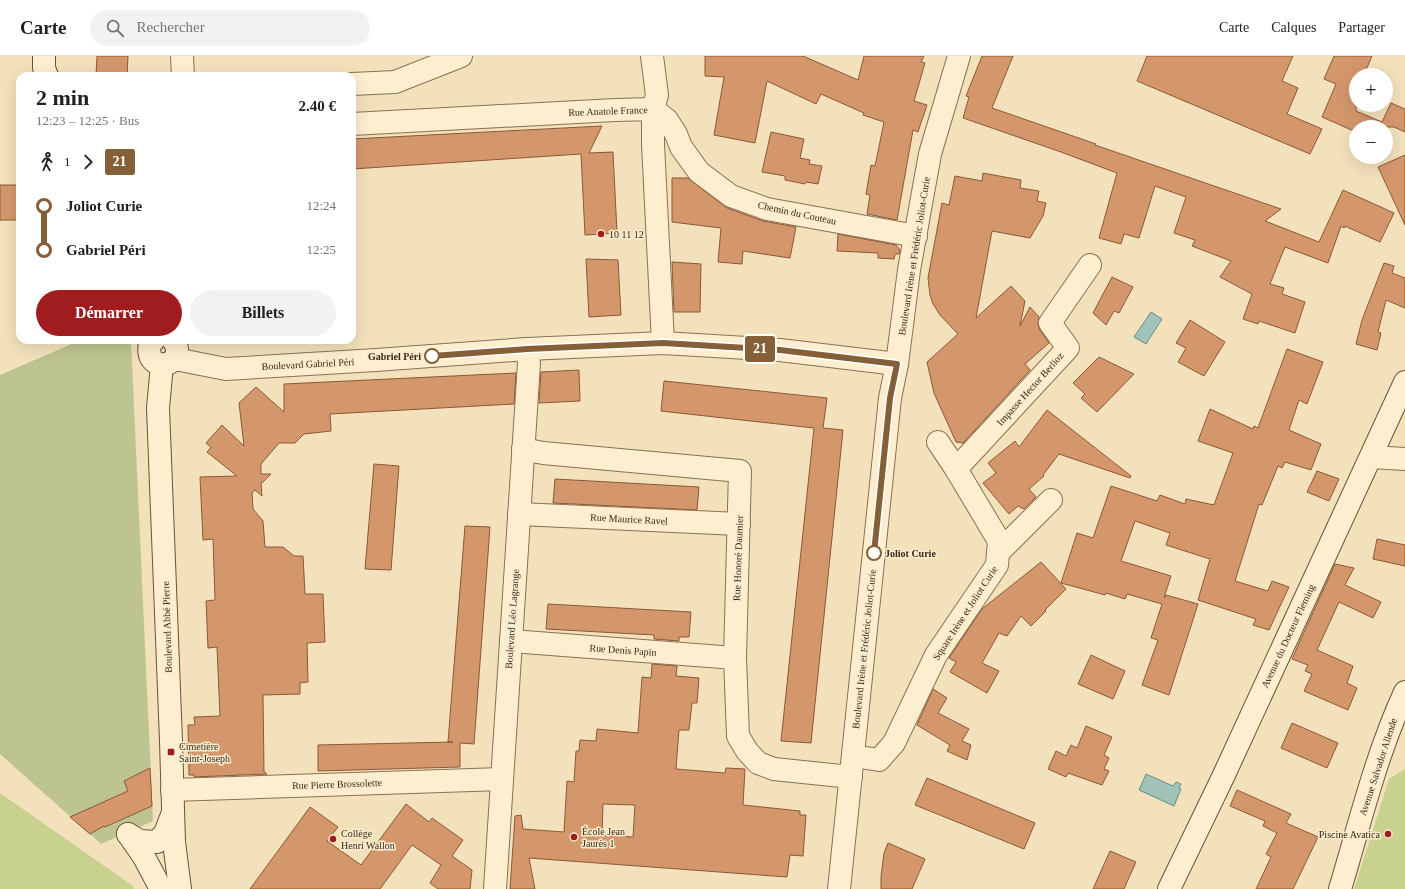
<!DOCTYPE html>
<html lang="fr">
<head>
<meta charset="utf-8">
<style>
  body { margin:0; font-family:"Times New Roman",serif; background:#f2f2f2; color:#202124; height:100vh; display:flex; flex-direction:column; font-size:15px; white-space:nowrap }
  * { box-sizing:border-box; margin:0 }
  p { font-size:13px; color:#757577 }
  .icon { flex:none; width:22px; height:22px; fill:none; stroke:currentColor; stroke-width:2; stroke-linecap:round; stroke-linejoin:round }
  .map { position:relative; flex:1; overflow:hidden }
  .details { position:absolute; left:16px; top:16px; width:340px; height:272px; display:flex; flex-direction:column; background:#fff; border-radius:12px; box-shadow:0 4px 16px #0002 }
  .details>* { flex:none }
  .badge { padding:0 8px; border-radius:3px; font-size:14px; line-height:26px }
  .fabs { position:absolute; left:1349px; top:12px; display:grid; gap:8px }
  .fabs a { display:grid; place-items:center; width:44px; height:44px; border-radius:50%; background:#fff; box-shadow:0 4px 16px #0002; font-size:20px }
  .map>.badge { position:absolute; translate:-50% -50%; box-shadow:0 0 0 2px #fff }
  .legs { display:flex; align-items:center; gap:6px; height:44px; padding:0 20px; font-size:13px }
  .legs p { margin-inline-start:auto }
  .head { display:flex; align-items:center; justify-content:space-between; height:68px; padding:0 20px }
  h1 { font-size:22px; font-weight:800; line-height:30px }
  .primary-button { display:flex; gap:8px; margin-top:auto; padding:8px 20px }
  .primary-button a { flex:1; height:46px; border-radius:24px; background:#a01d1f; color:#fff; font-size:16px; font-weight:800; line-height:46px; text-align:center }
  .primary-button a+a { background:#f2f2f2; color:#202124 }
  ul { padding:0 20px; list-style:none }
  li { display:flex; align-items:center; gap:14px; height:44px; font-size:15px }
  li i { display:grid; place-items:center; width:6px; height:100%; margin:0 5px; background:currentColor }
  li i::after { content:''; width:10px; height:10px; margin:-5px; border:3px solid; border-radius:50%; background:#fff }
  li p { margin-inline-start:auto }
  li:first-child i { background:linear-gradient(#0000 50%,currentColor 0) }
  li:last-child i { background:linear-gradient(currentColor 50%,#0000 0) }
  header { display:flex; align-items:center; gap:24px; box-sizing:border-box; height:56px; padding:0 20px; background:#fff; border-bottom:1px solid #e0e0e0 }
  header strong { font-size:19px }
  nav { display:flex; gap:22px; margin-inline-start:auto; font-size:14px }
  .search { width:280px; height:36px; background:#f2f2f2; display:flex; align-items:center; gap:10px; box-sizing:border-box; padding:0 14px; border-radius:22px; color:#757577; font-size:15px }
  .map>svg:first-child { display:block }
  .green { fill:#c9d18e }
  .cemetery { fill:#bec48f }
  .water { fill:#a0c2b8; stroke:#669086 }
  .building { fill:#d4976c; stroke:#8c5837; fill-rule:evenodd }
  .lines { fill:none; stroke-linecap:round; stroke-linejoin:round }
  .minor-casing { stroke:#8b7053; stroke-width:24 }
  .secondary-casing { stroke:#6c5137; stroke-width:24 }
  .minor { stroke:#fceece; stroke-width:22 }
  .secondary { stroke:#fceece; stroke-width:22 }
  .line-1-casing { stroke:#fff; stroke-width:9 }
  .line-1 { stroke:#845f38; stroke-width:6 }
  .poi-dot { fill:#a01d1f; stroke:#f9ebcb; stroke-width:1.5 }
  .stop-1-dot { fill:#fff; stroke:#845f38; stroke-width:2 }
  .labels { text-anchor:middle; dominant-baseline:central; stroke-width:3; stroke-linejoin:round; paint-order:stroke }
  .street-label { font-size:10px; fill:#38281a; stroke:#f9ebcb }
  .poi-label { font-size:10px; fill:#38281a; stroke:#f9ebcb; text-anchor:start }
  .stop-label { font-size:10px; font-weight:bold; fill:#38281a; stroke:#f9ebcb; text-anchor:end }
</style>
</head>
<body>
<header>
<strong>Carte</strong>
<div class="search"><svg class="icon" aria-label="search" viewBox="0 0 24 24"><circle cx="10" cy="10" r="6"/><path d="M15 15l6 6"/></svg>Rechercher</div>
<nav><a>Carte</a><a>Calques</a><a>Partager</a></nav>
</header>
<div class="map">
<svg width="1405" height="833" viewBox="0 0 1405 833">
  <rect width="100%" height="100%" fill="#f2e1bb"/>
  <g class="green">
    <path d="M1405 713V833H1354L1389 723Z"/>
    <path d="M0 737 133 830 134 833H0Z"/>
  </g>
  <path class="cemetery" d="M81 284H131L153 765 101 788 0 698V319Z"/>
  <g class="water">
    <path d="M1151 256 1162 263 1146 288 1134 281Z"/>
    <path d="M1146 718 1173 730 1176 726 1181 728 1179 732 1181 733 1174 750 1139 734Z"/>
  </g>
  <g class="building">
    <path d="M97 0H128L127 20H96Z"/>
    <path d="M705 0H803L858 24 864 0H924L921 6 925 7 914 45 927 49 918 76 913 74 897 164 867 158 870 139 866 138 871 109 875 110 884 66 863 59 864 57 821 38 816 48 767 25 755 87 714 79 724 21 705 20Z"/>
    <path d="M982 0H1013L992 52 1096 88 1095 89 1281 153 1265 165 1319 186 1343 134 1394 157 1380 186 1345 170 1344 172 1341 170 1328 207 1285 191 1270 228 1284 232 1282 238 1305 246 1295 277 1259 265 1258 268 1243 263 1252 238 1220 221 1231 205 1192 190 1195 184 1174 177 1186 141 1155 130 1139 182 1124 178 1121 188 1099 182 1117 117 1061 96 963 62 969 41 966 40Z"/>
    <path d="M1147 0H1293L1282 25 1298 32 1287 58 1322 73 1310 98 1137 25Z"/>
    <path d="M1334 0H1372L1364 19H1356V55L1382 66 1391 47 1405 53V76L1394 71H1356V76L1322 61 1336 28 1324 23Z"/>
    <path d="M602 70 589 97 613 96 617 177 585 179 581 98 352 113V83Z"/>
    <path d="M771 76 804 83 800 102 810 104 809 108 822 110 818 128 806 126 805 128 785 124V120L762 116Z"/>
    <path d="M1405 99V169L1378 111Z"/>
    <path d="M983 117 1021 124 1020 132 1039 135 1037 145 1046 147 1043 160 1030 182 992 175 976 262 1011 230 1025 245 1020 270 1030 251 1039 261 1038 268 1040 274 1049 287 1025 308 1030 314 963 387 956 386 934 337 927 306 958 278 940 259 933 248 930 239 928 222 942 147 949 149 955 120 982 125Z"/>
    <path d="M672 122H688L727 152 763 165 796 171 790 202 743 195 742 208 718 206 721 172 672 166Z"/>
    <rect x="0" y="129" width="20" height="35"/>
    <path d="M838 178 896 189 900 194 899 198H895L894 203 878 202V197L837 195Z"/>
    <path d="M586 203 618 204 621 259 589 261Z"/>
    <path d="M672 206 701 208 700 256H674Z"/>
    <path d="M1384 207 1394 210 1392 217 1405 222V252L1386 244 1378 276 1381 277 1377 294 1356 288 1362 264Z"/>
    <path d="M1112 221 1133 231 1119 257 1114 255 1106 269 1093 257Z"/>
    <path d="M1190 264 1225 286 1204 320 1178 306 1186 292 1176 287Z"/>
    <path d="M1287 293 1323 306 1307 348 1299 344 1289 374 1321 388 1311 414 1285 406 1282 412 1278 410 1262 449 1259 448 1235 525 1268 535 1272 525 1289 531 1269 574 1253 569 1256 563 1198 544 1210 503 1166 489 1170 477 1135 465 1121 505 1171 520 1164 542 1166 539 1198 548 1169 639 1142 629 1158 584 1151 582 1162 548 1127 538 1125 543 1106 537 1105 539 1061 527 1077 477 1093 482 1111 430 1157 445 1160 439 1185 448 1186 443 1214 449 1233 397 1198 385 1210 353 1253 373 1254 370 1258 372Z"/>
    <path d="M1099 301 1134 318 1097 356 1081 342 1085 338 1073 327Z"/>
    <path d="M579 314 580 345 539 347 541 316Z"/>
    <path d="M516 317 514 348 330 358 331 375 304 378 295 387H279L261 408V418H271L261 428 262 440 255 434 252 437 253 453 263 465 265 491H283L294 500H303L305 538H323L325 586 307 587 308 626 300 627V638L263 639 264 716 267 718 194 721V719H189L188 669H195L194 661 220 660 217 591 208 592 206 545 215 544 213 483 203 484 200 421 237 420 207 396 211 391 206 387 222 369 244 390 239 347 256 331 284 356V328Z"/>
    <path d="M664 325 827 342 823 372 843 374 811 687 781 685 814 372 661 355Z"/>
    <path d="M1047 354 1131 420 1130 422 1059 398 1043 419 1044 420 1029 433 1036 441 1024 453 1018 450 1009 458 983 427 996 417 988 407 1015 385 1019 391Z"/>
    <path d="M374 408 399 410 391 514 365 513Z"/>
    <path d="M1317 415 1339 423 1329 445 1307 436Z"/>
    <path d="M555 423 699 431 697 454 553 447Z"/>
    <path d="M465 470 490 471 474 688 460 687V711L318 715V689L453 686H448Z"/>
    <path d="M1377 483 1405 489V510L1373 503Z"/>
    <path d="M1041 506 1066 533 1045 554 1046 555 1031 570 1021 560 1007 580 999 577 982 607 999 615 987 637 950 616 956 606 949 602 982 553Z"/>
    <path d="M1335 508 1354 512 1345 529 1381 546 1373 562 1339 546 1317 594 1353 610 1347 627 1357 632 1348 654 1304 635 1312 618 1305 615 1308 609 1292 603Z"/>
    <path d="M548 548 691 556 689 581H679V585L654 583V579L546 573Z"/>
    <path d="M1091 599 1125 615 1113 643 1078 628Z"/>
    <path d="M652 608 677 610 676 620 699 622 697 647H692L689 674H679L676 713 725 717 726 712 745 713 743 749 800 755V759H806L803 800 790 799 787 821 529 802 535 833H510L515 760 521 759 523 773 564 776 567 725 574 726 576 695H579L580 684 596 685 597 673 638 677 642 621 651 622ZM603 748 635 749 633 781 602 779Z"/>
    <path d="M933 633 947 642 938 657 969 673 962 685 971 689 967 704 947 695 950 689 917 669Z"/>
    <path d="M1292 667 1338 687 1327 712 1281 692Z"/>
    <path d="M1086 670 1112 681 1104 699 1109 702 1104 713 1109 715 1102 729 1068 717 1066 721 1048 713 1056 695 1066 700 1071 689 1077 692Z"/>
    <path d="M150 712 152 750 105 771 104 770 90 778 70 761 128 735 124 725Z"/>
    <path d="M927 722 1035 767 1024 793 915 749Z"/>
    <path d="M1237 734 1291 758 1286 767 1318 781 1293 833H1256L1271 801 1266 798 1277 777 1263 770 1265 765 1230 750Z"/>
    <path d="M406 748 429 766 432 762 463 784 452 800 472 814 470 833H438L430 827 441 809 412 789 380 833H250L310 751 338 771 327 785 361 809Z"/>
    <path d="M888 787 925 803 912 833H881V821L884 797Z"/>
    <path d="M1110 795 1136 806 1124 833H1093Z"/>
  </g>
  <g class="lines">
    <defs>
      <g id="minor">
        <path d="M182 0 183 20"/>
        <path d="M652 0 657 39 653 53 667 64 676 78 681 91 699 116 731 140 767 153 916 180"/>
        <path d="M352 28 395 26 461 0"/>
        <path d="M352 68 615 54 653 53V88L663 287"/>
        <path d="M175 303 226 313 376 304 527 293 663 287 780 294 897 308"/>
        <path d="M523 393 543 397 740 415 735 602 738 680 747 695 758 707 774 713 851 721"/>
        <path d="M1371 401 1405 403"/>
        <path d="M956 413 1068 292 1050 267 1090 209"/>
        <path d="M519 458 739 468"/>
        <path d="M998 497 1051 444"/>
        <path d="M511 585 735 602"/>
        <path d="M853 700 879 704 894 687 936 599 997 509 999 485 956 413 938 386"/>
        <path d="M172 734 502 723"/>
        <path d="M495 833 529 307 527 293"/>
        <path d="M839 833 890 342 897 308 909 214 930 98 959 0"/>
      </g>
      <g id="secondary">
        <path d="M44 0V12L47 20"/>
        <path d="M154 284 150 287C143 321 191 310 173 284"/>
        <path d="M162 309 158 352 171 685 174 786 180 833"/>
        <path d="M128 778 140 785 157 786 165 777 172 759"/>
        <path d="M128 778 144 801 161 833"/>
        <path d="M1169 833 1223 721 1405 326"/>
        <path d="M1340 833C1360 767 1376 699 1405 636"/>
      </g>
    </defs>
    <use href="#minor" class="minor-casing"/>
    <use href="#secondary" class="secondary-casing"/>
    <use href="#minor" class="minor"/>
    <use href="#secondary" class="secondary"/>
  </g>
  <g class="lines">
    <defs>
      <path id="line-1" d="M432 300 527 293 663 287 780 294 897 308 890 342 874 497"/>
    </defs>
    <use href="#line-1" class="line-1-casing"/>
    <use href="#line-1" class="line-1"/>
  </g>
  <g class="poi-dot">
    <circle cx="601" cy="178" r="4"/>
    <rect x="167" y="692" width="8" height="8" rx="2"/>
    <circle cx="1388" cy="778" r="4"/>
    <circle cx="574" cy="781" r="4"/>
    <circle cx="333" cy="783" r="4"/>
  </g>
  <g class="stop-1-dot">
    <circle cx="432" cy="300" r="7"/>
    <circle cx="874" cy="497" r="7"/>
  </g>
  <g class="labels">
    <g class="street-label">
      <text transform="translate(608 55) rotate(-2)">Rue Anatole France</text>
      <text transform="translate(797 157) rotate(12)">Chemin du Couteau</text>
      <text transform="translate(914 200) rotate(-81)">Boulevard Irène et Frédéric Joliot-Curie</text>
      <text transform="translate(308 308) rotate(-3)">Boulevard Gabriel Péri</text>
      <text transform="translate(1030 333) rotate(-48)">Impasse Hector Berlioz</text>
      <text transform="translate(629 463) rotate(3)">Rue Maurice Ravel</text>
      <text transform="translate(738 502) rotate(-88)">Rue Honoré Daumier</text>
      <text transform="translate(965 557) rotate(-57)">Square Irène et Joliot Curie</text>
      <text transform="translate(512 563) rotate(-86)">Boulevard Léo Lagrange</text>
      <text transform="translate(167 571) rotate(-92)">Boulevard Abbé Pierre</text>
      <text transform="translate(1288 580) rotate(-65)">Avenue du Docteur Fleming</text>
      <text transform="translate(864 593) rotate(-84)">Boulevard Irène et Frédéric Joliot-Curie</text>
      <text transform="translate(623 594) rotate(4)">Rue Denis Papin</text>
      <text transform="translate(1378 711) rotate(-72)">Avenue Salvador Allende</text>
      <text transform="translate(337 728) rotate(-2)">Rue Pierre Brossolette</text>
    </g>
    <g class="poi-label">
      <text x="609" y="178">10 11 12</text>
      <text x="179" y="690">Cimetière<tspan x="179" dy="12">Saint-Joseph</tspan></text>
      <text x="582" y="775">École Jean<tspan x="582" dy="12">Jaurès 1</tspan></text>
      <text x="341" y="777">Collège<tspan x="341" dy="12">Henri Wallon</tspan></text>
      <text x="1380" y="778" text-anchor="end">Piscine Avatica</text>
    </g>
    <g class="stop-label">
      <text x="421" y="300">Gabriel Péri</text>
      <text x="885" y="497" text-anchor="start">Joliot Curie</text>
    </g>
  </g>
</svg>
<div class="fabs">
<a>+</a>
<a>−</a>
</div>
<b class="badge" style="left:760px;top:293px;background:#845f38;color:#fff">21</b>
<section class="details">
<div class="head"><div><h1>2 min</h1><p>12:23 – 12:25 · Bus</p></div><b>2.40 €</b></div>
<div class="legs"><svg class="icon" aria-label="walk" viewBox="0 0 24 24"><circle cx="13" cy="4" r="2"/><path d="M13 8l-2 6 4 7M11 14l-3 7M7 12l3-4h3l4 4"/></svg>1<svg class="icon" aria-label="forward" viewBox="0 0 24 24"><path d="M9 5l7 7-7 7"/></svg><b class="badge" style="background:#845f38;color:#fff">21</b></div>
<ul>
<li><i style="color:#845f38"></i><b>Joliot Curie</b><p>12:24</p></li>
<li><i style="color:#845f38"></i><b>Gabriel Péri</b><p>12:25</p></li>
</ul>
<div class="primary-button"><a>Démarrer</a><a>Billets</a></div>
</section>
</div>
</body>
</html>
